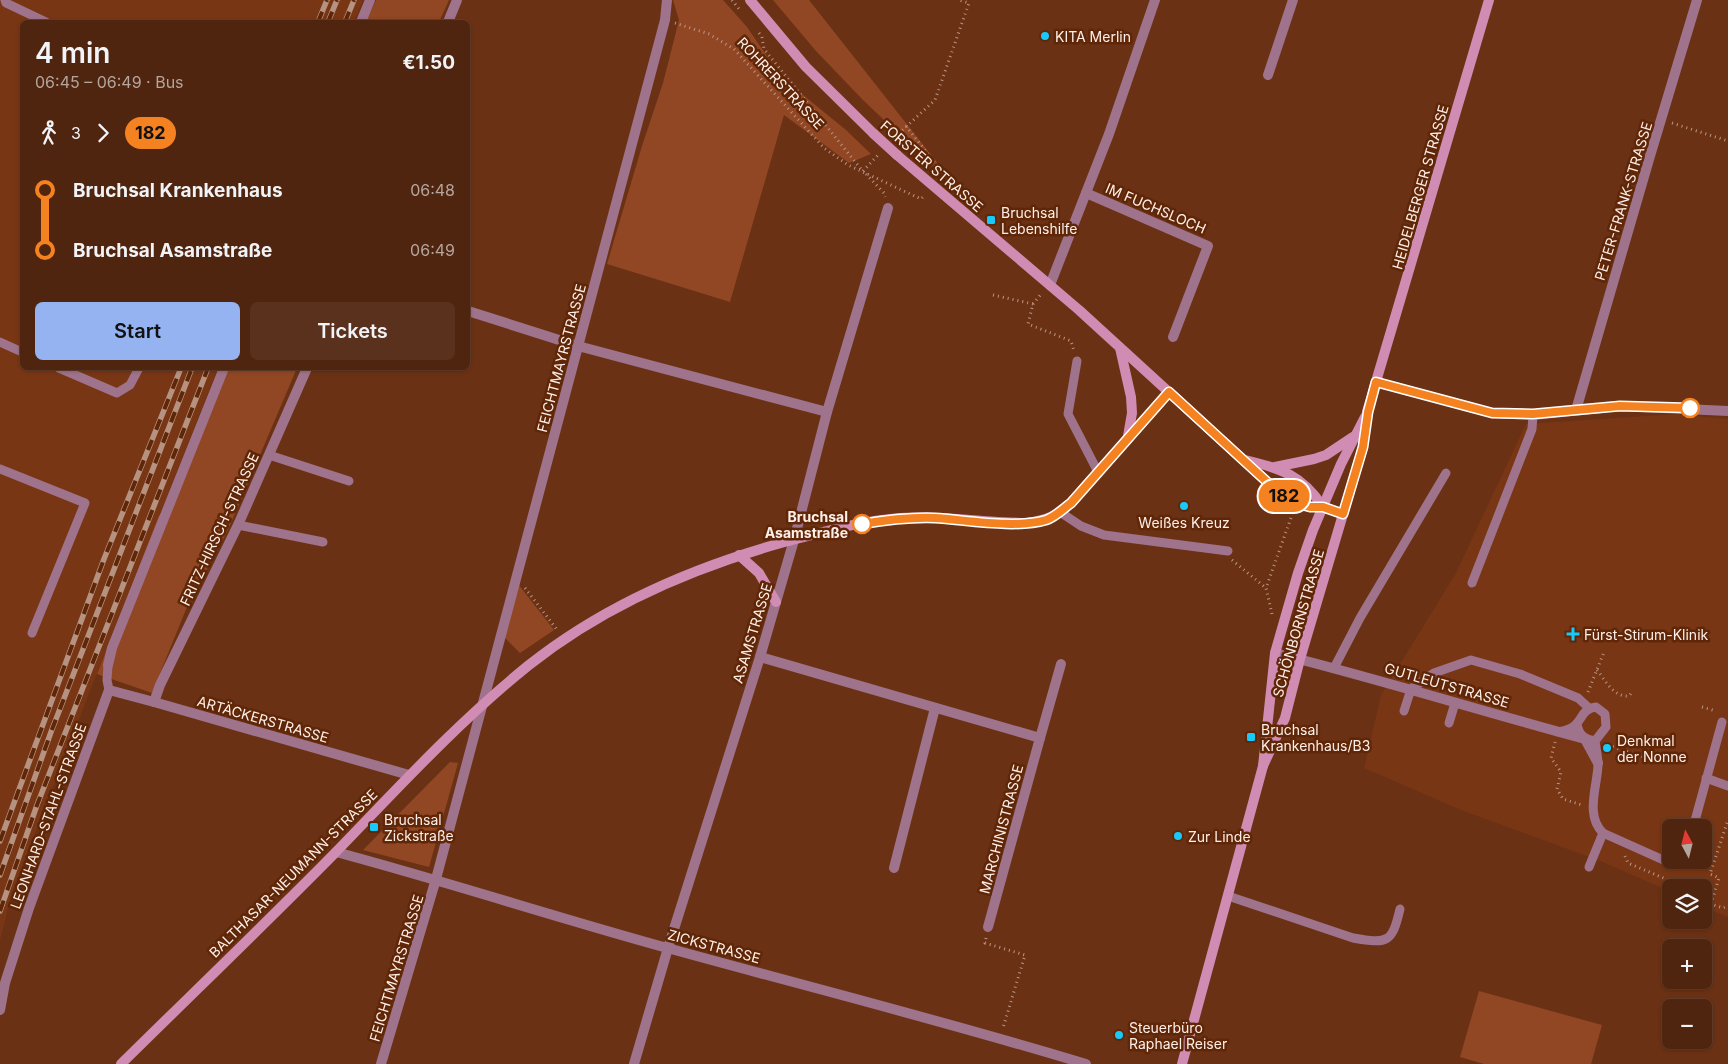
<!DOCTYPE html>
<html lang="en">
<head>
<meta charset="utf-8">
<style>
  body { margin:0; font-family:Inter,sans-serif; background:#5a311d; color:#f1f3f6; height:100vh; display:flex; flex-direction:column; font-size:19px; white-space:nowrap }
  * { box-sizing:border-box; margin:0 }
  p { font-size:16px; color:#b4a59e }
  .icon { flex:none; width:28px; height:28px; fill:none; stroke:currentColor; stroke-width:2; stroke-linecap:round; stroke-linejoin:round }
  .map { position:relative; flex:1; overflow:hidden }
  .sheet { position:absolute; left:20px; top:20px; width:450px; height:350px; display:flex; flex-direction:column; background:#50250f; border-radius:8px; box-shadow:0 1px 4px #0004,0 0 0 1px #67422f }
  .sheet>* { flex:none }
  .badge { padding:0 10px; border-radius:16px; font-size:18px; line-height:32px }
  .needle { width:32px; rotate:353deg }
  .controls { position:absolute; left:1662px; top:819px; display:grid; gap:10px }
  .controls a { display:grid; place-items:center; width:50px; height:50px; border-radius:8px; background:#50250f; box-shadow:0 1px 4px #0004,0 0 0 1px #67422f; font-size:25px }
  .map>.badge { position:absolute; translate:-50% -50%; box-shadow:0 0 0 2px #fff }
  .legs { display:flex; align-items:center; gap:8px; height:55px; padding:0 15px; font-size:16px }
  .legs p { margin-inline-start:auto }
  .summary { display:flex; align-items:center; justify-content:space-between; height:85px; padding:0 15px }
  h1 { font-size:28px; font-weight:600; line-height:38px }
  .button { display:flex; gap:10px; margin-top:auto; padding:10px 15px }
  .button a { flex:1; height:58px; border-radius:8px; background:#95b2f1; color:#111; font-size:20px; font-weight:600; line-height:58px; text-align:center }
  .button a+a { background:#5a311d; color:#f1f3f6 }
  ul { padding:0 15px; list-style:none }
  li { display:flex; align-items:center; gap:18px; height:60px; font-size:19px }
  li i { display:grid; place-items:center; width:8px; height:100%; margin:0 6px; background:currentColor }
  li i::after { content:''; width:12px; height:12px; margin:-6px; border:4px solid; border-radius:50%; background:#50250f }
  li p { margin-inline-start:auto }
  li:first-child i { background:linear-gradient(#0000 50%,currentColor 0) }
  li:last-child i { background:linear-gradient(currentColor 50%,#0000 0) }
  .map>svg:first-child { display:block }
  .built { fill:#783615; fill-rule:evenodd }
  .green { fill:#914724 }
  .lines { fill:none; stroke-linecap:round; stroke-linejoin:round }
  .path { stroke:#ba9686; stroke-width:3; stroke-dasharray:1 4; stroke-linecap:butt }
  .lane { stroke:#9e738b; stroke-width:9 }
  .street { stroke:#9e738b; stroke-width:10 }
  .secondary { stroke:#d08cb3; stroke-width:10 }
  .rail-casing { stroke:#b69280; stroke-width:5.5 }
  .rail { stroke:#5f2607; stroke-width:4; stroke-dasharray:11; stroke-linecap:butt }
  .secondary-bridge { stroke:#d08cb3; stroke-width:10 }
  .line-1-casing { stroke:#fff; stroke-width:11 }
  .line-1 { stroke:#f58220; stroke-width:8 }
  .poi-dot { fill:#17cafb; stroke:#5f2607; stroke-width:2 }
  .stop-1-dot { fill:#fff; stroke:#f58220; stroke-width:2.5 }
  .labels { text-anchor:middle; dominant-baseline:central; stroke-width:5; stroke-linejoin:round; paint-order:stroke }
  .poi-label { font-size:14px; fill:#ffefe9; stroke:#5f2607; text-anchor:start }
  .street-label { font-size:14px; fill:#ffefe9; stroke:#5f2607 }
  .stop-label { font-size:14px; font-weight:bold; fill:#ffefe9; stroke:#5f2607; text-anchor:end }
</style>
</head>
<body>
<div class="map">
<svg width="1728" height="1064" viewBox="0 0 1728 1064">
  <rect width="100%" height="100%" fill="#6b3114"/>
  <g class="built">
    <path d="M0 0H363L354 22H22V368H218L114 629 12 893 0 940Z"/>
    <path d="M1676 414 1728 419V917L1704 907V888H1671V892L1603 862 1461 810 1364 768 1381 695 1456 573 1526 424ZM1671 828H1704V860H1671Z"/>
  </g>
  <g class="green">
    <path d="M376 0H449L439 22H366Z"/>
    <path d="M673 0H723L747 27 781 77 846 130 871 154 849 163 784 115 730 302 607 264 642 146 663 83 679 20Z"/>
    <path d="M773 0H809L961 193 863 100 816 51Z"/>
    <path d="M228 368H297L228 530 189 602 152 693 97 674 159 515 168 517Z"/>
    <path d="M518 584 554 630 520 653 505 638Z"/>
    <path d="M450 762 458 763 429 867 363 850Z"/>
    <path d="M1479 991 1602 1025 1591 1064H1484L1460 1057Z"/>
  </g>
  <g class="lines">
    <g class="path">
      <path d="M732 0 739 9"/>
      <path d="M675 23 709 34 734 49 824 148 848 165 921 199 925 195"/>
      <path d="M759 33 762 37 764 49 861 169"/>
      <path d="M1672 123 1728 141"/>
      <path d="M906 126 949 181"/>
      <path d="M895 137 935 100 969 3 959 0"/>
      <path d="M863 171 879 154"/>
      <path d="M866 174 884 193 885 197"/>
      <path d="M993 295 1033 304 1028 324 1071 341 1074 351"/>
      <path d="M1033 304 1041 294"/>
      <path d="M1232 560 1266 588"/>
      <path d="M525 588 558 631"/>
      <path d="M1272 614 1266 588 1292 515"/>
      <path d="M1597 670C1606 681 1613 697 1629 696L1633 691"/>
      <path d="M1588 692 1604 652"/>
      <path d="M1702 707 1716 711"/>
      <path d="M1555 742 1551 758 1561 772 1557 789 1563 799 1582 805"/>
      <path d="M1608 745 1646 758"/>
      <path d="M1625 856 1628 863 1687 888"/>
      <path d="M1704 895 1711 904 1723 908 1728 906"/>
      <path d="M1711 904 1719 878 1710 874 1728 820"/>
      <path d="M986 938 985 943 1025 955 1003 1028"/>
    </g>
    <g class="lane">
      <path d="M5 0 6 3 46 22"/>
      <path d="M0 342 22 352"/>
      <path d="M1077 361 1068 414 1098 472"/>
      <path d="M59 368 117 393 130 385 139 368"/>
      <path d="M269 455 349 481"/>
      <path d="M0 469 85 503 32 633"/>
      <path d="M1060 512 1081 526 1104 535 1228 551"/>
      <path d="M238 525 323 542"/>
      <path d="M1472 583 1532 429 1533 415"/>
      <path d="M108 665 107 680 109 690"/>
      <path d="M1334 668 1360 618 1446 473"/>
      <path d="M1404 711 1411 689 1434 673 1471 660 1520 674 1578 698 1589 708"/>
      <path d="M1449 723 1455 703"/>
      <path d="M1558 732C1563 731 1567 730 1571 728 1583 722 1580 709 1596 707L1605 714 1606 727 1595 741C1585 739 1579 736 1577 724"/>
      <path d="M1595 741C1596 749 1598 757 1598 765 1597 788 1585 815 1603 833L1670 863H1679L1685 860"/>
      <path d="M1706 778 1728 786"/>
      <path d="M1693 828 1722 722"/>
      <path d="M1589 867 1603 833"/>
      <path d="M1228 896 1353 938C1388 944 1392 943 1400 909"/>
    </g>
    <g class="street">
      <path d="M361 22 370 0"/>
      <path d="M448 22 457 0"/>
      <path d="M1268 75 1293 0"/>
      <path d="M1086 193 1208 246 1173 337"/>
      <path d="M1050 285 1109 134 1155 0"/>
      <path d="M468 311 578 346 827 412"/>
      <path d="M1376 382 1492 413 1533 415 1620 406 1728 411"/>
      <path d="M1576 410 1650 156 1697 0"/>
      <path d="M1275 653C1379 679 1481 711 1585 739L1598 763"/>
      <path d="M760 657 1040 738 988 927"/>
      <path d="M108 665 112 648 224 368"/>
      <path d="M154 702 160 685 238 525 307 368"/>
      <path d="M1040 738 1061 664"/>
      <path d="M336 852C448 882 558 918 671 949 809 987 948 1022 1086 1064"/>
      <path d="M894 868 935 708"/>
      <path d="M0 1010 5 983 29 908 109 690 154 702 409 775"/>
      <path d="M381 1064 436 879 665 20 667 0"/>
      <path d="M634 1064 668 948 760 657 794 540 827 412 888 208"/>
    </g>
    <g class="secondary">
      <path d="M750 0 806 67 874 134"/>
      <path d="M897 155 1079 310 1288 501 1310 507H1323L1343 514"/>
      <path d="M1120 348 1131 397 1132 413 1128 436"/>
      <path d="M1245 460C1280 468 1302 475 1323 507"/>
      <path d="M1275 467 1314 459 1326 455 1353 437"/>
      <path d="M739 555 759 573 776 602"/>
      <path d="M1263 766 1285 718 1300 659 1363 447 1367 412 1489 0"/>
      <path d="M121 1064C192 994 264 925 334 854 397 789 458 722 529 665 602 607 692 568 781 543 820 533 860 521 900 518 942 515 985 523 1027 523 1048 519 1055 517 1071 503L1169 392"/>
      <path d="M1182 1064 1263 766 1275 653 1298 573 1313 530 1341 464 1365 417"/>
    </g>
    <defs>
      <g id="rail">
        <path d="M318 22 327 0"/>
        <path d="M328 22 337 0"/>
        <path d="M345 22 354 0"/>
        <path d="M0 841 104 559 181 368"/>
        <path d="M0 875 51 732 192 368"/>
        <path d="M0 911 37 805 208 368"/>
      </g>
    </defs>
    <use href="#rail" class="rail-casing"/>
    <use href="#rail" class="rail"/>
    <path class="secondary-bridge" d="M874 134 897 155"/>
  </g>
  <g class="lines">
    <defs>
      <path id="line-1" d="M862 524C886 520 910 517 935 518 967 520 1015 529 1046 520 1055 517 1063 509 1071 503L1169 392 1288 501 1310 507H1323L1343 514 1363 447 1368 412 1376 382 1492 413 1533 414 1620 406 1690 408"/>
    </defs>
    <use href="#line-1" class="line-1-casing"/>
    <use href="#line-1" class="line-1"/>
  </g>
  <g class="poi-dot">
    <circle cx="1045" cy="36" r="5"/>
    <rect x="986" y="215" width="10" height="10" rx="2.5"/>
    <circle cx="1184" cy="506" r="5"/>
    <path d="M1570.5 626.5h5v5h5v5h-5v5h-5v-5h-5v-5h5z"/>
    <rect x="1246" y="732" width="10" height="10" rx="2.5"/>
    <circle cx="1607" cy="748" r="5"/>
    <rect x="369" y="822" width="10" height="10" rx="2.5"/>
    <circle cx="1178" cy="836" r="5"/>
    <circle cx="1119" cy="1035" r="5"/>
  </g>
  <g class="stop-1-dot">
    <circle cx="1690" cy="408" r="9"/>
    <circle cx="862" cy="524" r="9"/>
  </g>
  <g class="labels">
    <g class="poi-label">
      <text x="1055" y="36">KITA Merlin</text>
      <text x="1001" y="212">Bruchsal<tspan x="1001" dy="16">Lebenshilfe</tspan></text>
      <text x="1184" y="522" text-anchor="middle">Weißes Kreuz</text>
      <text x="1584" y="634">Fürst-Stirum-Klinik</text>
      <text x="1261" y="729">Bruchsal<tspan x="1261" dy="16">Krankenhaus/B3</tspan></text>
      <text x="1617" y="740">Denkmal<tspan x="1617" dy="16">der Nonne</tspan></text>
      <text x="384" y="819">Bruchsal<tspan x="384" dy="16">Zickstraße</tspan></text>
      <text x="1188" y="836">Zur Linde</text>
      <text x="1129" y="1027">Steuerbüro<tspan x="1129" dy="16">Raphael Reiser</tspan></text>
    </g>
    <g class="street-label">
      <text transform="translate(781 83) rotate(47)">ROHRERSTRASSE</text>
      <text transform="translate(932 166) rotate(41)">FORSTER STRASSE</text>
      <text transform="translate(1420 187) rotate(-74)">HEIDELBERGER STRASSE</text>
      <text transform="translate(1623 201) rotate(-73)">PETER-FRANK-STRASSE</text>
      <text transform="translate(1156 208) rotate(23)">IM FUCHSLOCH</text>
      <text transform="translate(561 358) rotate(-75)">FEICHTMAYRSTRASSE</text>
      <text transform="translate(219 529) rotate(-65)">FRITZ-HIRSCH-STRASSE</text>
      <text transform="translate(1298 623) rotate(-74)">SCHÖNBORNSTRASSE</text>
      <text transform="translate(752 633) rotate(-73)">ASAMSTRASSE</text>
      <text transform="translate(1447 685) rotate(16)">GUTLEUTSTRASSE</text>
      <text transform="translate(263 719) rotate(16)">ARTÄCKERSTRASSE</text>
      <text transform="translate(48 816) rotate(-70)">LEONHARD-STAHL-STRASSE</text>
      <text transform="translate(1001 829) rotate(-75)">MARCHINISTRASSE</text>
      <text transform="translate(293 873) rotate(-45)">BALTHASAR-NEUMANN-STRASSE</text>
      <text transform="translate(714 946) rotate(15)">ZICKSTRASSE</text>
      <text transform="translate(396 968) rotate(-73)">FEICHTMAYRSTRASSE</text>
    </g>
    <g class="stop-label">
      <text x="848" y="516">Bruchsal<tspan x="848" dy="16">Asamstraße</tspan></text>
    </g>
  </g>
</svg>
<div class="controls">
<a><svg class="needle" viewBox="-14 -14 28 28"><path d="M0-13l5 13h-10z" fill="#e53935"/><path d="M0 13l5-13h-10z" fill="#b4a59e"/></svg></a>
<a><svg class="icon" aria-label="layers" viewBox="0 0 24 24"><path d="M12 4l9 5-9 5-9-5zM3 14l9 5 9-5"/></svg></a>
<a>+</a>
<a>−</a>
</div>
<b class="badge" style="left:1284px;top:496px;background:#f58220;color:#111">182</b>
<section class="sheet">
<div class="summary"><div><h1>4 min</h1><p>06:45 – 06:49 · Bus</p></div><b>€1.50</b></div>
<div class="legs"><svg class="icon" aria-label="walk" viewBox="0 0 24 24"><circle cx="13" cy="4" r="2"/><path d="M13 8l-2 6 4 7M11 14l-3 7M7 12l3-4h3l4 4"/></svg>3<svg class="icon" aria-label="forward" viewBox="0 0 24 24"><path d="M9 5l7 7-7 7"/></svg><b class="badge" style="background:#f58220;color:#111">182</b></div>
<ul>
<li><i style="color:#f58220"></i><b>Bruchsal Krankenhaus</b><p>06:48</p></li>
<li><i style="color:#f58220"></i><b>Bruchsal Asamstraße</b><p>06:49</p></li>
</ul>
<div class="button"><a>Start</a><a>Tickets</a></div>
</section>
</div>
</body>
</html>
